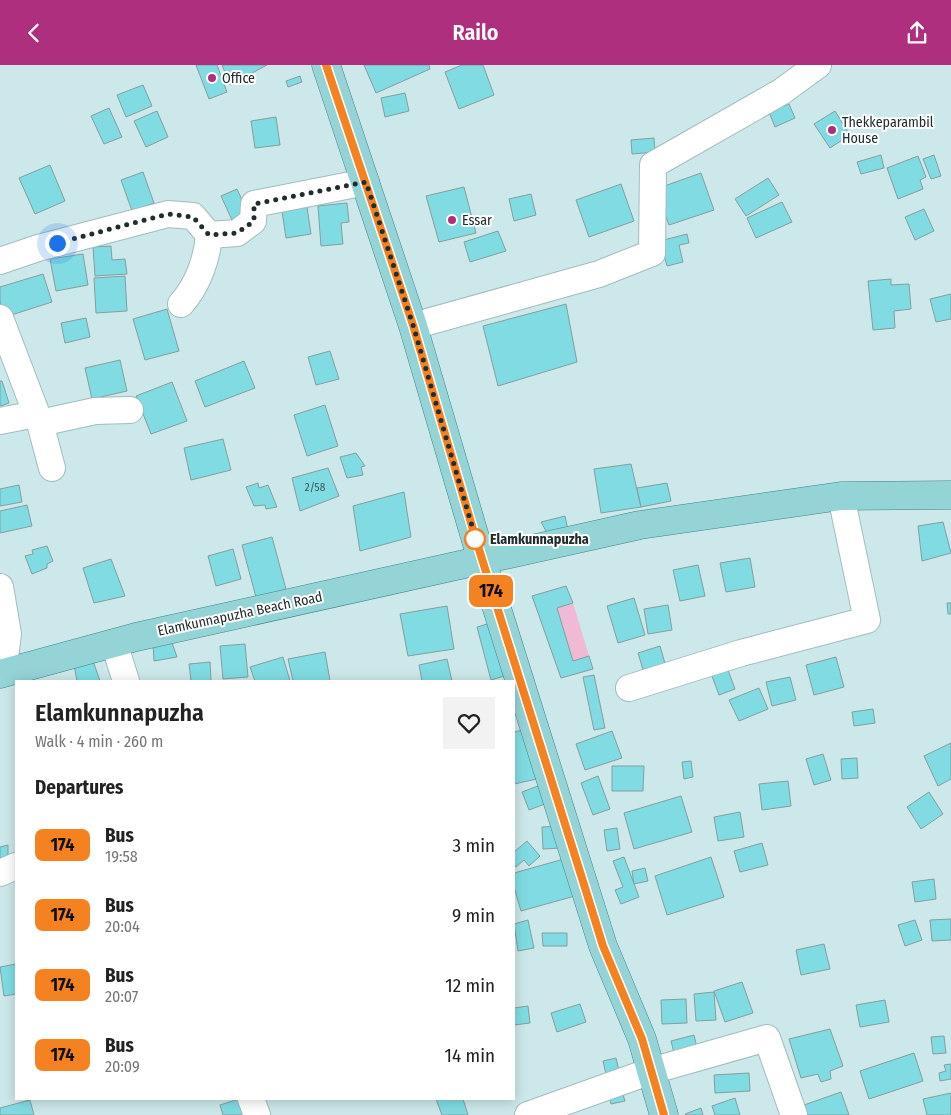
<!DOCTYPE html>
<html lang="en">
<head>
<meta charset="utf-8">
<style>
  body { margin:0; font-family:"Fira Sans Condensed",sans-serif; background:#f2f2f2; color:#222; height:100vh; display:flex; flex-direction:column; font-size:19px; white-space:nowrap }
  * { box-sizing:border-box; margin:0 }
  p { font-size:16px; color:#767676 }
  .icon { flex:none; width:28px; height:28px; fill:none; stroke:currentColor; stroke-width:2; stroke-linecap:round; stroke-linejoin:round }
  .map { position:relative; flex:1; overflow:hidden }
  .details { position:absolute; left:15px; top:615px; width:500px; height:420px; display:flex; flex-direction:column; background:#fff; border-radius:0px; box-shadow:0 2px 12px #0003 }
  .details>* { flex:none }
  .badge { padding:0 10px; border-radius:8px; font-size:18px; line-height:32px }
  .you { position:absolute; width:25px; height:25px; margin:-12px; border:4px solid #fff; border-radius:50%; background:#1a73e8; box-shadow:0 0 0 8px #1a73e833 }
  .map>.badge { position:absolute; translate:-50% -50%; box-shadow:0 0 0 2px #fff }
  h2 { padding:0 20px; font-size:19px; line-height:45px }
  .round { display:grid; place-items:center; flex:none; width:52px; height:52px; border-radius:0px; background:#f2f2f2 }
  .overview { display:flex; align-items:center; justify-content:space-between; height:85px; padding:0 20px }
  h1 { font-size:24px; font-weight:600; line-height:38px }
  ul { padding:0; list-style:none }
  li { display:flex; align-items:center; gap:15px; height:70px; padding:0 20px }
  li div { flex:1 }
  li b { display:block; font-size:19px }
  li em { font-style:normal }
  li .badge { min-width:55px; font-weight:700; text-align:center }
  header { display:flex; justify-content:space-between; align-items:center; height:65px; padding:0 20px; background:#ae2f7e; color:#fff; font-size:22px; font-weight:600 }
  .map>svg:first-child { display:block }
  .green { fill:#f0bad5 }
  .building { fill:#80dce2; stroke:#849e9f }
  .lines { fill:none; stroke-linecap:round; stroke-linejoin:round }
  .minor-casing { stroke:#a2bcbe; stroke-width:28 }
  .major-casing { stroke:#3d8589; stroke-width:29 }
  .minor { stroke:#fff; stroke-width:26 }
  .major { stroke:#94d3d6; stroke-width:28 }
  .line-casing { stroke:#fff; stroke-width:11 }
  .line { stroke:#f58220; stroke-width:8 }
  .walk { stroke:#212c2c; stroke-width:5; stroke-dasharray:0 9 }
  .poi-dot { fill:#ae2f7e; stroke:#fff; stroke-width:2 }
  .stop-dot { fill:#fff; stroke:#f58220; stroke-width:2.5 }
  .labels { text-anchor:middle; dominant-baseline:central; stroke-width:4; stroke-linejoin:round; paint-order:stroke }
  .number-label { font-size:11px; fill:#39585a }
  .poi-label { font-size:14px; fill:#212c2c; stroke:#fff; text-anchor:start }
  .stop-label { font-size:14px; font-weight:bold; fill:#212c2c; stroke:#fff; text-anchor:start }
  .street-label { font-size:14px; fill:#212c2c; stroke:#fff }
</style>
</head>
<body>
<header><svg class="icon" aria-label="back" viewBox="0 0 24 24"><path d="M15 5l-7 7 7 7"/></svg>Railo<svg class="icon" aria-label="share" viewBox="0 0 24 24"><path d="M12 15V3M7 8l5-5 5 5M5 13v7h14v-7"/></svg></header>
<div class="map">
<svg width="951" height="1050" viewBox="0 0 951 1050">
  <rect width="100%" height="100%" fill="#cde8ea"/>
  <path class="green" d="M573 538 589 591 573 596 557 543Z"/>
  <g class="building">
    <path d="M196 0H217L227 27 209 34Z"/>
    <path d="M222 0H267L230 20Z"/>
    <path d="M364 0H429L430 4 376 28Z"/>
    <path d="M462 0H483L494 30 459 44 445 7Z"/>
    <path d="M300 11 302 17 288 22 286 16Z"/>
    <path d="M143 20 152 41 126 52 117 30Z"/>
    <path d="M405 28 409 46 385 52 381 33Z"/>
    <path d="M789 39 795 53 775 62 769 47Z"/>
    <path d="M109 43 122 72 104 79 91 51Z"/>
    <path d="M157 46 168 72 146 82 134 56Z"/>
    <path d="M835 46 850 70 830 83 814 59Z"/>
    <path d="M276 52 280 80 255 83 251 56Z"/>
    <path d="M654 73 655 87 632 89 631 75Z"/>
    <path d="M881 90 884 103 861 109 857 97Z"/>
    <path d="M934 90 941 111 931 114 923 94Z"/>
    <path d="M918 91 926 112 920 115 923 124 898 134 887 103Z"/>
    <path d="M50 100 65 136 35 149 19 113Z"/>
    <path d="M143 107 154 138 132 146 121 115Z"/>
    <path d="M701 108 714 145 669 160 656 124Z"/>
    <path d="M768 113 779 130 746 151 735 134Z"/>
    <path d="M621 119 634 156 589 172 576 135Z"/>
    <path d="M464 122 476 168 439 177 426 131Z"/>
    <path d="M237 124 248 148 232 155 221 131Z"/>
    <path d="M531 129 536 150 514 156 509 134Z"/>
    <path d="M782 137 792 157 756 173 747 153Z"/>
    <path d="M347 138 349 157 341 158 343 179 321 181 318 141Z"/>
    <path d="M307 142 311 169 286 173 282 146Z"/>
    <path d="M924 144 934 166 915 175 905 152Z"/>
    <path d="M498 166 506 186 470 197 464 177Z"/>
    <path d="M687 169 689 178 679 180 683 197 667 201 660 176Z"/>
    <path d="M111 181 112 195 125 194 127 209 95 211 93 182Z"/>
    <path d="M83 189 88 220 56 226 50 194Z"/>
    <path d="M43 209 52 237 5 252 0 236V222Z"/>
    <path d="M125 211 127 246 96 248 94 213Z"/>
    <path d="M891 214V220L909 219 911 244 894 246 895 263 873 265 868 216Z"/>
    <path d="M951 229V254L936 257 930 234Z"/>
    <path d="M566 239 577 297 498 321 483 261Z"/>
    <path d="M167 244 179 286 145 295 133 254Z"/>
    <path d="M86 253 90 272 65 278 61 258Z"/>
    <path d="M330 286 339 314 316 320 308 292Z"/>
    <path d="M120 295 127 326 92 334 85 303Z"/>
    <path d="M244 296 255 323 205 342 195 316Z"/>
    <path d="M0 316H2L9 338 0 341Z"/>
    <path d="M172 317 187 356 151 369 136 331Z"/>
    <path d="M325 340 338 381 307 391 294 350Z"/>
    <path d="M223 374 231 405 191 415 184 383Z"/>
    <path d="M356 388 365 401 361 402 363 410 347 413 340 392Z"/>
    <path d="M631 399 641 442 601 448 594 404Z"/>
    <path d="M328 403 339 431 300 446 292 413Z"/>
    <path d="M258 418 259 423 268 420 277 442 266 444 265 440 254 441 246 422Z"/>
    <path d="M667 418 671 436 641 442 637 423Z"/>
    <path d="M19 420 22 437 0 441V424Z"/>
    <path d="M404 427 411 472 360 486 353 441Z"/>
    <path d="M27 440 32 461 0 468V446Z"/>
    <path d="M565 451 568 465 547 468 541 457Z"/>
    <path d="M943 457 951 488 922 496 918 461Z"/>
    <path d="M272 472 287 528 257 536 242 480Z"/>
    <path d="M47 481 53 496 47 499V503L32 509 25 491 33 489 32 485Z"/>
    <path d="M233 484 241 514 216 521 208 491Z"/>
    <path d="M750 493 755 522 726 527 720 498Z"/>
    <path d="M111 494 125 531 94 538 83 503Z"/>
    <path d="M698 500 705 531 680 536 673 505Z"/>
    <path d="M566 521 573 538 557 543 573 596 589 591 593 604 561 613 532 531Z"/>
    <path d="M634 533 645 570 618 578 607 541Z"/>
    <path d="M947 538H951V549H948Z"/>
    <path d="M668 540 672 565 648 569 644 544Z"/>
    <path d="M447 541 454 584 408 591 400 549Z"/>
    <path d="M494 557 508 610 491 615 477 562Z"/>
    <path d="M171 575 177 592 154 596 153 578Z"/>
    <path d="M245 579 248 612 223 614 220 581Z"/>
    <path d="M660 581 666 602 644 608 638 588Z"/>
    <path d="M325 587 330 616H293L288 594Z"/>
    <path d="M91 590 100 616H77L73 595Z"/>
    <path d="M283 592 290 616H255L250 602Z"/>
    <path d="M836 592 844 622 814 630 806 600Z"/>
    <path d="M447 594 452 616H422L419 600Z"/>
    <path d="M210 597 211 616H191L189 599Z"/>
    <path d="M725 597 735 624 719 630 709 603Z"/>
    <path d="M594 610 605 663 594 665 583 612Z"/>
    <path d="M790 612 796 635 772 641 766 617Z"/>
    <path d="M759 623 768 644 739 656 729 635Z"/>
    <path d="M873 644 875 658 854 661 852 647Z"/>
    <path d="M527 664 537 714 514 719V667Z"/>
    <path d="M612 666 622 693 585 705 576 679Z"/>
    <path d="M951 678V714L938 721 924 691Z"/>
    <path d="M823 689 831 715 814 720 806 694Z"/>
    <path d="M857 693 858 713 842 714 841 694Z"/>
    <path d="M691 696 693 712 684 714 682 697Z"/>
    <path d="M612 701H644L643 726H612Z"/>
    <path d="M598 711 610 744 593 750 581 718Z"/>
    <path d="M788 716 791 741 762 745 759 719Z"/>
    <path d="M543 719 550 737 529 745 522 727Z"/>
    <path d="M929 727 943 749 921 764 907 742Z"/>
    <path d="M681 731 692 767 634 784 624 748Z"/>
    <path d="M740 747 744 772 718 776 714 752Z"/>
    <path d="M559 761 561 783 543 784 542 762Z"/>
    <path d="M617 763 620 784 607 786 604 765Z"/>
    <path d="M527 776 540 791 529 801 524 795 516 802 514 799V787Z"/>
    <path d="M762 778 768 800 740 807 734 786Z"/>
    <path d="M8 780V797L0 801V782Z"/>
    <path d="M624 792 639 832 621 839 615 825 623 822 613 796Z"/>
    <path d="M711 792 724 832 667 850 655 811Z"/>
    <path d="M564 794 575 831 521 846 514 822V808Z"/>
    <path d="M645 803 648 816 634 819 632 806Z"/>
    <path d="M934 814 936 834 915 837 912 817Z"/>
    <path d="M951 854V875L932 876 930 855Z"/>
    <path d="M528 855 534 883 518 886 514 859Z"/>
    <path d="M915 855 922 875 905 881 898 860Z"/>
    <path d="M542 868H567V881H543Z"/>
    <path d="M824 879 830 904 801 910 796 885Z"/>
    <path d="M16 899V929L4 931 0 902Z"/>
    <path d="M742 917 753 948 725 957 714 926Z"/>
    <path d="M714 927 716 955 696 956 694 929Z"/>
    <path d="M686 934 687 958 662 959 661 935Z"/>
    <path d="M885 935 889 957 860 962 856 940Z"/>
    <path d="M580 939 586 957 557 967 551 948Z"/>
    <path d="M528 941 530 958 514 960V943Z"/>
    <path d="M830 964 843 1001 830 1006 831 1014 821 1017 818 1009 801 1013 789 974Z"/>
    <path d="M694 970 699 991 676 996 671 976Z"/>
    <path d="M944 971 946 988 933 989 931 972Z"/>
    <path d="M914 988 923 1016 869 1034 860 1006Z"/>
    <path d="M616 993 619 1006 606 1009 603 996Z"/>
    <path d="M951 999V1014L940 1016 939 1008 946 1006 944 1000Z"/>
    <path d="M749 1008 750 1026 715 1028 714 1010Z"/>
    <path d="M621 1023 625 1036 611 1039 608 1027Z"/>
    <path d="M841 1027 849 1050H807L804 1040Z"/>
    <path d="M951 1028V1050H927L923 1034Z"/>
    <path d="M735 1033 740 1050H715L712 1041Z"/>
    <path d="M239 1034 244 1050H223L220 1040Z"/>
    <path d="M436 1034H463L468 1050H442Z"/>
    <path d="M30 1035 34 1050H0V1043Z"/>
    <path d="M701 1043 703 1050H686L685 1049Z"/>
  </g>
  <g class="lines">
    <defs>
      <g id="minor">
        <path d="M0 196 38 183 168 149 193 151 209 170 237 168 253 156 254 139 366 117"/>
        <path d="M181 239C198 220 207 194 209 170"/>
        <path d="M0 253 40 358 52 403"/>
        <path d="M413 261 599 209 652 188 653 100 781 27 818 0"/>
        <path d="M0 356 36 349"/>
        <path d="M40 358 95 346 130 345"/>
        <path d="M0 522 8 569 3 608"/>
        <path d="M114 578 126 616"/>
        <path d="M629 623 741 588 867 555 841 431"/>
        <path d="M0 808 16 801"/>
        <path d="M251 1034 257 1050"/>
        <path d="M528 1050 651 1006 767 973 794 1050"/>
      </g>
      <g id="major">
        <path d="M326 0 413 261 482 496 603 881 642 974 664 1050"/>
        <path d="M0 609 136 572 640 460 841 431 951 430"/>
      </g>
    </defs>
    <use href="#minor" class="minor-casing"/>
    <use href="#major" class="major-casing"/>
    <use href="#minor" class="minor"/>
    <use href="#major" class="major"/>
  </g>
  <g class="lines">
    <defs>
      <path id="line" d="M326 0 413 260 477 478 586 826 603 881 642 974 664 1050"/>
    </defs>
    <use href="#line" class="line-casing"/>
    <use href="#line" class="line"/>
    <path class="walk" d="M57 178 168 149 193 152 209 170 237 168 254 156V139L366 117 413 260 477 478 475 474"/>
  </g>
  <g class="poi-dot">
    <circle cx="212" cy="13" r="5"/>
    <circle cx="832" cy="65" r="5"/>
    <circle cx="452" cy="155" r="5"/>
  </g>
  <circle class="stop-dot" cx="475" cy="474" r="10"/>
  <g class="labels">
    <g class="number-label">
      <text x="315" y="422">2/58</text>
    </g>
    <g class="poi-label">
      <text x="222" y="13">Office</text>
      <text x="842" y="57">Thekkeparambil<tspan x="842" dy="16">House</tspan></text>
      <text x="462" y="155">Essar</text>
    </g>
    <g class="stop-label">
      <text x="490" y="474">Elamkunnapuzha</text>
    </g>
    <g class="street-label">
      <text transform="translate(240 549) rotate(-12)">Elamkunnapuzha Beach Road</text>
    </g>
  </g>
</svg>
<div class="you" style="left:57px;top:178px"></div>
<b class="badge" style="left:491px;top:526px;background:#f58220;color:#111">174</b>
<section class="details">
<div class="overview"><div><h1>Elamkunnapuzha</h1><p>Walk · 4 min · 260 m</p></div><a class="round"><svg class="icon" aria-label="heart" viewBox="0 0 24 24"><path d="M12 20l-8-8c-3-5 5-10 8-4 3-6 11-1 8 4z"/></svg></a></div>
<h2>Departures</h2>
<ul>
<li><span class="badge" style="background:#f58220;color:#111">174</span><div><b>Bus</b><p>19:58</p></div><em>3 min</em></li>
<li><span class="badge" style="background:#f58220;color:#111">174</span><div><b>Bus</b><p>20:04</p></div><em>9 min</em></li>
<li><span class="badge" style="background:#f58220;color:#111">174</span><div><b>Bus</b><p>20:07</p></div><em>12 min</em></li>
<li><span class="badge" style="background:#f58220;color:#111">174</span><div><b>Bus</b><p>20:09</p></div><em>14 min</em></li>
</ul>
</section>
</div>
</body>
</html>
